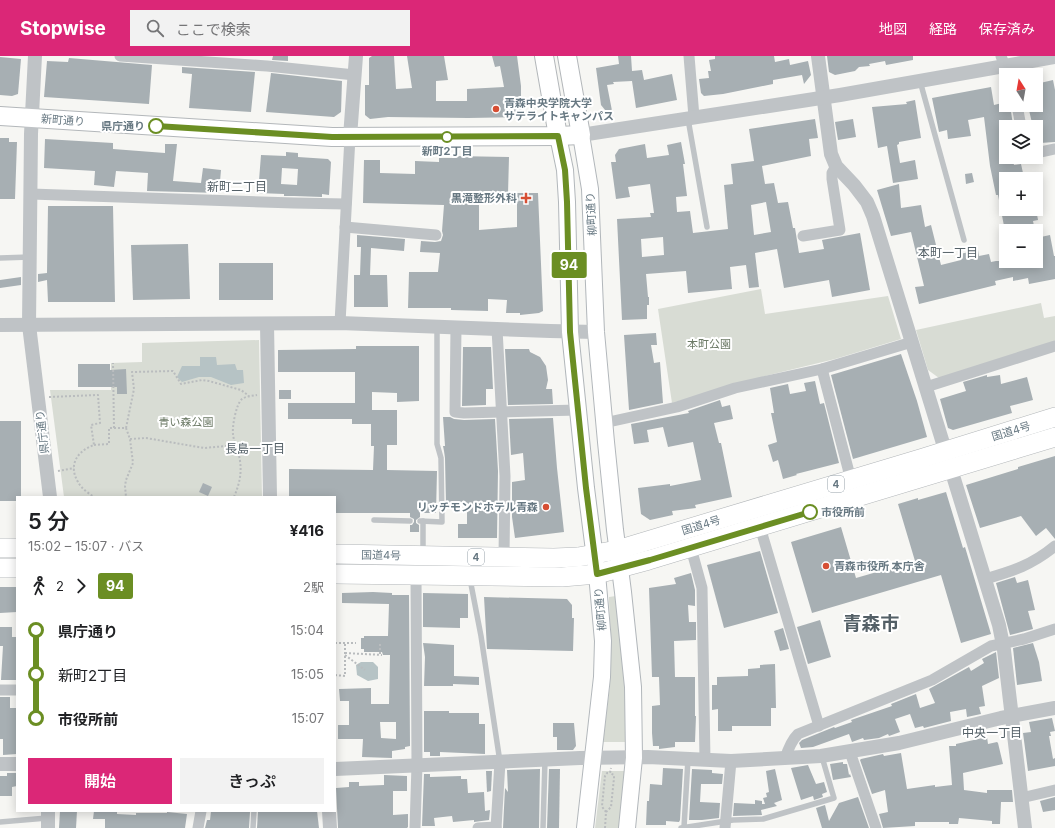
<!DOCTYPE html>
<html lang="ja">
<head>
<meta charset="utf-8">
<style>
  body { margin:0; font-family:Inter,"Noto Sans JP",sans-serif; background:#f2f2f2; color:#202124; height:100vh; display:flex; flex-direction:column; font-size:15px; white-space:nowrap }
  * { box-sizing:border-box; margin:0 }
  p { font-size:13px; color:#757577 }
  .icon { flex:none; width:22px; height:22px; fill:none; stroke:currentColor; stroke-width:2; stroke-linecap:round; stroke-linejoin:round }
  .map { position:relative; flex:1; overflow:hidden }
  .details { position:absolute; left:16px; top:440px; width:320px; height:316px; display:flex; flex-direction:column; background:#fff; border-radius:0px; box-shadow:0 2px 10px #0003 }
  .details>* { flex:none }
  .badge { padding:0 8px; border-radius:3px; font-size:14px; line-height:26px }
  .needle { width:26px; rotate:349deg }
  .buttons { position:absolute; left:999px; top:12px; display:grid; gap:8px }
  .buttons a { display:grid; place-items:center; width:44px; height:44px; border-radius:0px; background:#fff; box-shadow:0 2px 10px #0003; font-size:20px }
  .map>.badge { position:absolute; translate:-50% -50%; box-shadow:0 0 0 2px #fff }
  .legs { display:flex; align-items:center; gap:6px; height:44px; padding:0 12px; font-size:13px }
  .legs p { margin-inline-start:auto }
  .summary { display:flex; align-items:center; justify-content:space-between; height:68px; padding:0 12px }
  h1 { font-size:22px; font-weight:600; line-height:30px }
  .primary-button { display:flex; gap:8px; margin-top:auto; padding:8px 12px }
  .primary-button a { flex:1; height:46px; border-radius:0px; background:#db2777; color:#fff; font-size:16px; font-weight:600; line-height:46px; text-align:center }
  .primary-button a+a { background:#f2f2f2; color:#202124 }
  ul { padding:0 12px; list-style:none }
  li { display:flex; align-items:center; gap:14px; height:44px; font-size:15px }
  li i { display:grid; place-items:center; width:6px; height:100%; margin:0 5px; background:currentColor }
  li i::after { content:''; width:10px; height:10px; margin:-5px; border:3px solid; border-radius:50%; background:#fff }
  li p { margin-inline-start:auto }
  li:first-child i { background:linear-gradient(#0000 50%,currentColor 0) }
  li:last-child i { background:linear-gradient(currentColor 50%,#0000 0) }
  header { display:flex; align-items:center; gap:24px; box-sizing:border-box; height:56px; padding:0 20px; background:#db2777; color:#fff }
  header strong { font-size:19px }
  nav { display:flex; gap:22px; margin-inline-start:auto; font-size:14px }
  .search { width:280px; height:36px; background:#f2f2f2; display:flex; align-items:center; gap:10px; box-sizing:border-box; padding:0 14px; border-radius:0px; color:#757577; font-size:15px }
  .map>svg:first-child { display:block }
  .green { fill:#d8dcd4 }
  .water { fill:#b6c3c5 }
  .building { fill:#a7afb3; fill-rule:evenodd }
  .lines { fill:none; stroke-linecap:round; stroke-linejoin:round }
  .secondary-casing { stroke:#b2b7bb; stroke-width:18 }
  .primary-casing { stroke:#b3b7ba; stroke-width:20 }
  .trunk-casing { stroke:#b2b6b9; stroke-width:20 }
  .path { stroke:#b9bcbe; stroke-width:2; stroke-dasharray:2 2; stroke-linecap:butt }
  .service { stroke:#bfc3c6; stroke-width:5.5 }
  .minor { stroke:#bfc3c6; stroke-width:11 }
  .tertiary { stroke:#bfc3c6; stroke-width:14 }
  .secondary { stroke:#fff; stroke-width:16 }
  .primary { stroke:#fff; stroke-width:18 }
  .trunk { stroke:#fff; stroke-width:19 }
  .line-1-casing { stroke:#fff; stroke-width:9 }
  .line-1 { stroke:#6b8e23; stroke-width:6 }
  .poi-dot { fill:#d64e33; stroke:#fff; stroke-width:1.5 }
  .stop-1-dot { fill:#fff; stroke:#6b8e23; stroke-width:2 }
  .labels { text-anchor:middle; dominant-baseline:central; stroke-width:4; stroke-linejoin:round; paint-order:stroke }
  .shield { fill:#fff; stroke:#95a0a8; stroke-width:1 }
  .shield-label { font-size:10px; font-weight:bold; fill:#677882 }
  .poi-label { font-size:11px; font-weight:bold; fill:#677882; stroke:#fff; text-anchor:start }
  .street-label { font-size:11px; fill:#677882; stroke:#fff }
  .stop-label { font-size:11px; font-weight:bold; fill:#677882; stroke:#fff; text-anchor:end }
  .park-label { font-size:11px; fill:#6b7965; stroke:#fff }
  .neighbourhood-label { font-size:12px; fill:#546067; stroke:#fff }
  .town-label { font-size:19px; font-weight:bold; fill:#546067; stroke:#fff }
</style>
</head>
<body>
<header>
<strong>Stopwise</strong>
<div class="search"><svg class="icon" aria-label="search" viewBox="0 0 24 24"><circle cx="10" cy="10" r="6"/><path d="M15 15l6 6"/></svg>ここで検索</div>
<nav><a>地図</a><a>経路</a><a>保存済み</a></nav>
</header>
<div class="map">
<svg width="1055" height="772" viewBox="0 0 1055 772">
  <rect width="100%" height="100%" fill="#f6f6f3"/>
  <g class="green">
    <path d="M761 233 765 258 888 240 901 283 835 303 769 319 672 347 658 253Z"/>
    <path d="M1041 247 1044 262 1055 260V285L939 322 928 314 916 274Z"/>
    <path d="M259 284 262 441H64L50 334H111V307L142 306V287Z"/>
    <path d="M616 540 626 615 628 686H603L610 629 611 581 609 545V541Z"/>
    <path d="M602 715H626L623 772H595Z"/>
  </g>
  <g class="water">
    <path d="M200 301H216L217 309 235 308 237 314H243L244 327 231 329 211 321H199L182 326 177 321 182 310H200Z"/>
    <path d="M361 606H373L378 611V623L368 625 357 619 356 609Z"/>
  </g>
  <g class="building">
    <path d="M273 0H288V5L272 4Z"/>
    <path d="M372 0H394L396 33 412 32 407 0H444L448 24 436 25V45H467V33L504 31 500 10 495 11 492 0H517L521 30V47H522L523 54 517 61 468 62 388 61 370 63 365 59V29H369V2Z"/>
    <path d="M618 0H631L632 15 642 14 644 24 672 18 677 44 636 52 632 25 613 26 614 28 607 29 614 65 601 49 596 12 619 8Z"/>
    <path d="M715 0H774L775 6 789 3 790 9 808 5 811 19 804 28 802 19 773 24V28L723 38 704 40 701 37 699 23 709 22 708 15H711L709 4 715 3Z"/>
    <path d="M827 0H913V4L886 9 885 5 869 8 870 10 859 11 855 15 835 19 829 16Z"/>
    <path d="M0 1 21 3 18 38 12 40 0 39Z"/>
    <path d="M69 2 152 9 149 48 44 41 47 5 68 6Z"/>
    <path d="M182 11 255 16 251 56 189 52 192 18 182 17Z"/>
    <path d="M271 17 342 25 341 56 334 61 266 56Z"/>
    <path d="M1053 24 1055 34V86L1040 87 1039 85H1036V71H1033L1028 50 1036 49V28Z"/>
    <path d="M991 31 994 49 1006 46V49H1010L1013 69 1006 71V101H1012L1014 109 1021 108 1023 117V123H1006V153H1036L1038 164 1033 165 1035 175H1005L998 139H996L990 110 984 61 968 64 971 80 948 83 947 74 939 76 932 42Z"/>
    <path d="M915 44 921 82 899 86V88L897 89 900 107 915 104 918 123 893 127 887 90 878 92 872 51 907 48 906 46Z"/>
    <path d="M815 63 818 82 809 83 811 100 762 110 765 128 774 127 778 147 788 146 793 172H795L799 197 824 193 822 184 860 177 870 234 832 241 829 224 784 232 777 193 755 197 759 231 749 232 746 209 730 211 732 233 688 237 686 215 646 218 648 241H649V249H647V263L622 264 617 163 651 161 650 157H654L650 128 628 131 630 141 616 143 611 106H616L615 99 619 93 645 88 647 102 669 99 667 89 681 86 685 108H683L687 140 676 141 677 156 690 155 693 177 728 173 724 129 733 128 731 108 754 105 749 73ZM766 146 771 176 754 179 751 149ZM663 181 664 199 642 201 641 183Z"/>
    <path d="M853 63 856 81 838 84 835 66Z"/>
    <path d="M0 82H9V86H17L15 143H0Z"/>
    <path d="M45 83 113 87V93L165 97V88H177L173 125 201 127 203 112 221 114 219 137 147 135 148 117 116 115 114 131 94 129 95 115 44 112Z"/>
    <path d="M286 96 298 97V101L328 103 331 106 329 139 322 138V141L294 140H284V138L258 137 261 99 286 100ZM282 112 298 113 297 129 281 128Z"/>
    <path d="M454 100 509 101 508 138H479V174L517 171V137H538L543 255 539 257 520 259V257H506L507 244 488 243V255L451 254V252H408L409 216H438L440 197 420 196 421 185 435 186 441 185 443 179 442 175 444 149 363 147 364 104H380V117L415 118V105L439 106V102H454Z"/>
    <path d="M972 117 974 126 966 128 965 118Z"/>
    <path d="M899 128 901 152 921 149 925 171 931 169 941 209 961 204 960 198 978 194 979 200 989 198 991 206 996 205H1036V182L1050 179 1054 200H1055V223L1029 228 1028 222 1013 225V221L995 225 996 229 919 248 915 231 924 230 911 176 891 180 877 134Z"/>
    <path d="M48 150H113L115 246H48L47 224 38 226V218L47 217Z"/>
    <path d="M357 179 405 183 404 195 371 192 370 219H387L388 251H354V219H360L361 191H357Z"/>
    <path d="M188 188 190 243 133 244 131 189Z"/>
    <rect x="219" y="207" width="54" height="37"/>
    <path d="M21 221V229L0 232V224Z"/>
    <path d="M656 277 657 289H651L654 307 660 306 663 347 629 354 624 279Z"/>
    <path d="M356 290H419V345L397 346V337L372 336V354H397V389H387V414L437 415 436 457H420V461L416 464V467L419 469V476H410V469H412L414 466V463L410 461V457H335V441H289V413L373 414 374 390H371V368H352V363H288V347H355V316H278V294L356 293Z"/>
    <path d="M463 291H491L493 333H486V349L462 350Z"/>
    <path d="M505 293H529L530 296 540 301 546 310 548 324 546 333H552L553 348 508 349Z"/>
    <path d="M901 298 917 345 927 381 853 403 831 319Z"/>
    <path d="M78 308H110V314L126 313 127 338H117V331H78Z"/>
    <path d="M987 319V321L1000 319 1001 328 1027 321 1033 344 1010 350 1012 357 953 374 948 372 940 343 966 335 963 326Z"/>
    <path d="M815 325 820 348 824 347 839 407 796 418 797 419 783 423 778 404 773 406 768 389 777 386 771 357H774L770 332 788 328 790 338 806 335 804 327Z"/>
    <rect x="279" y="334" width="12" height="9"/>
    <path d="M720 344 722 351 730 349 733 363 714 367 719 387H721L732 441 695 449 696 452 672 455 673 459 650 464 641 458 638 432 670 428V430L701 424 693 386 668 391 663 371 647 374 649 386 634 388 631 368 689 357 688 355Z"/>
    <path d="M443 361H450L454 363 464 364 495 363 498 415 497 482H458V468H467V448H446L445 402 444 395 443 390H445Z"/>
    <path d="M553 362 557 412 564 476 515 482 512 461V426L525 424 523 397 511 399 509 363Z"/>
    <path d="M0 365H21V441H17V445H0Z"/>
    <path d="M1055 400V483L1046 472 1036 480 1021 460 980 472 966 429 1018 413V411Z"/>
    <path d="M203 427 212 431 208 440 199 436Z"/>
    <path d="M946 436 963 492 965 491 991 578 961 587 941 519 812 557 791 486 841 471 856 522 915 505 898 448 918 442V444Z"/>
    <path d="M760 495 778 557 724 572 707 509Z"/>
    <path d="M691 517 695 534V550L688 549 689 566H696V584L674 585 675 621H695V660H696L695 686H675V691L659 693V690H653L652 677V650L660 649 659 621H652L649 532 676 528 674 522Z"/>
    <path d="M1015 521 1017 527 1028 524 1035 554 1028 555 1033 573 1010 579 996 527Z"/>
    <path d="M0 531H17V556L0 557Z"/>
    <path d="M373 536 392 537V539H409L410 690 405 691V693L392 695V702L362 701 363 683H338V669H349V645H340L339 633 371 632V648H389L390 599H383L382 596H364V593H361V582H364V580H388L389 548 342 547V537ZM380 666H396V683L381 682Z"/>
    <path d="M423 537 468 538V562H460V572L423 571Z"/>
    <path d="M484 541 567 543 572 549V562H574L573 595 487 593Z"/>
    <path d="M820 564 831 601 808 608 797 571Z"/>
    <path d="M0 571H12V581H17V624H1L3 590H0Z"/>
    <path d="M783 572 789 593 780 595 774 575Z"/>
    <path d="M423 587 454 589V620L479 621V629L453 628V630H424L425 601Z"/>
    <path d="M1033 587 1039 606 1042 625 1017 629 1013 592Z"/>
    <path d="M996 596 999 622 982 630 985 650 979 651 981 658 967 661 966 653 950 656 951 665 924 672 923 670 915 672 910 658 895 663 900 676 889 680 888 678 879 682 864 684 863 682 852 686 849 678 813 691 801 692 799 687 802 684 834 671 835 672 852 666 851 664 892 650 891 648 916 638 920 652 935 647 929 633 969 611 971 615 984 607 982 603Z"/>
    <path d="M775 608 776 652H771V670H732V675H718V653L712 654V629H717V621L748 620V613L760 612V609Z"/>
    <path d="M0 641H10V652H17V698L3 699V683H0Z"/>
    <path d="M424 655H449V657H479V668H485V698L440 696V700H430V696H424Z"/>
    <path d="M1052 662 1055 675 1050 676 1051 680H1049L1053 703 1055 702V710L1028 715 1023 677 1031 676 1029 666Z"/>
    <path d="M553 667H574L576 690 573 694H557V681H553Z"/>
    <path d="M987 681 988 688 997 686 998 687 1003 708 963 717 964 734 987 737V734H1012L1013 746H1001L1000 768H992V765L959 762 958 768H949V766H915V770L883 772 879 758 888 756 885 734 872 738 860 704 861 703 883 698 884 700 901 697 907 733 935 729V731L952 729 949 690H956V688Z"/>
    <path d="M843 706V708H847L849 719 850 718 851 721 833 724 830 708Z"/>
    <path d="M808 709 816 728 824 726 827 736 822 738 823 741 814 744 813 740 801 744 791 712Z"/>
    <path d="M663 712 683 713 680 764 679 766 666 765V769H646L647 745H649L650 728 662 729Z"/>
    <path d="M540 713 539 772H503L505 732 508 736 507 714Z"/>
    <path d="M549 713H560L559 772H547Z"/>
    <path d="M692 713 712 714V717L723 718 722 728H701L700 746 720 747 719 762 702 764H689Z"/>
    <path d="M775 713 782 744 774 747 777 750 761 754 762 759 733 760 734 747 755 748V744L762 745V748H765L763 742 767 741 766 737 769 736 766 715Z"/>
    <path d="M486 715H492L491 735 487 736Z"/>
    <path d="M7 717H17V730L12 731V740H0V720H7Z"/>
    <path d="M424 718H430V721L461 720V723H467L468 737 484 736 485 755 490 754 489 764 474 766V764L453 766 452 760 434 762 435 770H422Z"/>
    <path d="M384 719 407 720V735H393V759L408 758V771L407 772H338L336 732 349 731V726H359V730L384 729Z"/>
    <path d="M858 741 869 772H822L816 752 825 749 829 765 839 747Z"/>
    <path d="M1055 741V754L1043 756 1040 745Z"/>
    <path d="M60 755H77L76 772H59Z"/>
    <path d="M94 755H117V758L136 759V757H167V756L187 758 185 772H105V763H93Z"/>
    <path d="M211 755 250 756 249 772H205L207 764H210Z"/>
    <path d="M258 755H317L319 772H257Z"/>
  </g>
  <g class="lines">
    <defs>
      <g id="secondary">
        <path d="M581 79 590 133 596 276 606 386 615 474 623 536 633 631 634 702 627 772"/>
        <path d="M558 80 565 114 567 146 570 276 586 432 597 518 603 585 602 621 585 772"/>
      </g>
      <g id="primary">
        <path d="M544 0 558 80"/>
        <path d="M0 60 332 81 558 80 581 79 567 0"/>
      </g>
      <g id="trunk">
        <path d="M0 492H17"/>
        <path d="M335 498 554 502 578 501 617 494 923 402 1055 361"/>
        <path d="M0 512H17"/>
        <path d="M335 518 562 521 597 518 649 504 1055 381"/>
      </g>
    </defs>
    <use href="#secondary" class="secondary-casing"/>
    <use href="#primary" class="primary-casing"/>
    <use href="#trunk" class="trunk-casing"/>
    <g class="path">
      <path d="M49 341 98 339 100 367 91 369 94 389C77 395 68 409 78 426 81 432 88 437 94 441"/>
      <path d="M114 372H126L130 383 133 407 126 424 125 430 126 441"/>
      <path d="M126 372 134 333 132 316 173 315 181 328 202 324 209 325 241 334 249 340"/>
      <path d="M130 383 146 382 204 392 226 390 234 386"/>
      <path d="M94 389 109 388V372H114L113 307"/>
      <path d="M58 415 74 412"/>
      <path d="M234 441C239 429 242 418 240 405 239 396 234 388 233 378 232 371 236 348 242 343 246 340 252 340 257 339"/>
      <path d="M335 587H356"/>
      <path d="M345 597 382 599"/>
      <path d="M380 598V588"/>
      <path d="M345 599 365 614"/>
      <path d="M335 619 345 620V587"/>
      <path d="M606 756 603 752 602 750 605 720 607 717H610"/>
      <path d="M605 772 606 756 611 751 614 722V719L610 717 611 712"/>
    </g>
    <g class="service">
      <path d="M920 25 964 184"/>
      <path d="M688 63 707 171"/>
      <path d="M0 202 30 201"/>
      <path d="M374 464 410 465"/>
      <path d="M420 465 442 466 441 402 437 388V271"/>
      <path d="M423 497V465"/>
      <path d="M470 523 481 580 500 706"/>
      <path d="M0 766 47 762"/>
      <path d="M684 771 688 703"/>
      <path d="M253 772 254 755"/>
      <path d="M543 772 545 704"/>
      <path d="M681 772 733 764 763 763 834 742 822 701"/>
    </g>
    <g class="minor">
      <path d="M120 0 267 10 355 19"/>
      <path d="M689 0 694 61"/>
      <path d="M1001 0 1008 19"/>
      <path d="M1017 49 1021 71"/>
      <path d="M1036 97 1055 93"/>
      <path d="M31 138 294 147 346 148"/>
      <path d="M345 171 436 179"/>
      <path d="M803 180 840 174 832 123V117L836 110"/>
      <path d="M340 267 350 81"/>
      <path d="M456 271 455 356 464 357 578 354"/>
      <path d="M497 273 505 420 504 501"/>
      <path d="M822 313 851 424"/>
      <path d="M926 331 1055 290"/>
      <path d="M604 367 677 351 735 332 822 313 912 286"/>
      <path d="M760 471 819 670"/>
      <path d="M691 492 702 532 705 704"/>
      <path d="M985 523C1013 515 1032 509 1055 490"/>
      <path d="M0 634H17"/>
      <path d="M850 696 876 772"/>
      <path d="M785 703C788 693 791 685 798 678L932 624 991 590 1024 583 1055 573"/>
      <path d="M1021 742 1055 734"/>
      <path d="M198 772 201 755"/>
      <path d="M415 772 417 709 416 519"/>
      <path d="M478 772 496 771"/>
      <path d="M496 772 500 706"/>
      <path d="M725 772 731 705"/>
    </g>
    <g class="tertiary">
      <path d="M35 0 31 78 29 269 50 441"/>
      <path d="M818 0 831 98 836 110 854 129 867 146 873 160 999 569 1004 594 1025 772"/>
      <path d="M581 79 840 39 1055 1"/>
      <path d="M350 81 356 0"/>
      <path d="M267 268 270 441"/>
      <path d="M0 269 340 267 550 275 596 276"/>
      <path d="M0 708H17"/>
      <path d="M335 713 580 702 648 701 731 705 821 700 899 687 1001 662 1055 652"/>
      <path d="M329 755 330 772"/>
      <path d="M48 772V755"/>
    </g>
    <use href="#secondary" class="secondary"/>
    <use href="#primary" class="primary"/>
    <use href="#trunk" class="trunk"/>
  </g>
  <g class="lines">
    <defs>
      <path id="line-1" d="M156 70 332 81 558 80 565 114 567 146 570 276 586 432 597 518 650 504 810 456"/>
    </defs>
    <use href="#line-1" class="line-1-casing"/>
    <use href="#line-1" class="line-1"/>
  </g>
  <g class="poi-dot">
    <circle cx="496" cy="53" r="4"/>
    <path d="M524 136h4v4h4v4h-4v4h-4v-4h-4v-4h4z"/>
    <circle cx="546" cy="451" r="4"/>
    <circle cx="826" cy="510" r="4"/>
  </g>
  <g class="stop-1-dot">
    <circle cx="156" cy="70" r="7"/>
    <circle cx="447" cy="81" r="5"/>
    <circle cx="810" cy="456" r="7"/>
  </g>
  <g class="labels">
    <g class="shield">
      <rect x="828" y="420" width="16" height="16" rx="3"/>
      <rect x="468" y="493" width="16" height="16" rx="3"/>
    </g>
    <g class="shield-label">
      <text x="836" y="428">4</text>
      <text x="476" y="501">4</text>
    </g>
    <g class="poi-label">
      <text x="504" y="47">青森中央学院大学<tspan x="504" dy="13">サテライトキャンパス</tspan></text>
      <text x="517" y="142" text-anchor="end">黒滝整形外科</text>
      <text x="538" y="451" text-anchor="end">リッチモンドホテル青森</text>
      <text x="834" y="510">青森市役所 本庁舎</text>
    </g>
    <g class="street-label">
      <text transform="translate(63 64) rotate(4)">新町通り</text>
      <text transform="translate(591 158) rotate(-93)">柳町通り</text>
      <text transform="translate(1011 375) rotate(-17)">国道4号</text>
      <text transform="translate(42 376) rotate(-97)">県庁通り</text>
      <text transform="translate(701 469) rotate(-17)">国道4号</text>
      <text transform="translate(381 499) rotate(1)">国道4号</text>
      <text transform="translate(600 553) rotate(-95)">柳町通り</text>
    </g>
    <g class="stop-label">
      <text x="145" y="70">県庁通り</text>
      <text x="447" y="95" text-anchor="middle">新町2丁目</text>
      <text x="821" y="456" text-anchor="start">市役所前</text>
    </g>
    <g class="park-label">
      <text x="709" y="288">本町公園</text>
      <text x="186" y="366">青い森公園</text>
    </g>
    <g class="neighbourhood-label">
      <text x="237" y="130">新町二丁目</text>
      <text x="948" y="196">本町一丁目</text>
      <text x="255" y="392">長島一丁目</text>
      <text x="992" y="676">中央一丁目</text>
    </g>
    <g class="town-label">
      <text x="871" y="567">青森市</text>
    </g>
  </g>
</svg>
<div class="buttons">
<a><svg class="needle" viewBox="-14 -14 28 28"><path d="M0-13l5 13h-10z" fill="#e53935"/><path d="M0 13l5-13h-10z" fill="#757577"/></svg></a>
<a><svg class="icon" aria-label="layers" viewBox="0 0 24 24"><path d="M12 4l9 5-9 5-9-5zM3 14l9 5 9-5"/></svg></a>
<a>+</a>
<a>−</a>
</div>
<b class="badge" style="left:569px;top:209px;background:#6b8e23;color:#fff">94</b>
<section class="details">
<div class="summary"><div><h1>5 分</h1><p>15:02 – 15:07 · バス</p></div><b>¥416</b></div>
<div class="legs"><svg class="icon" aria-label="walk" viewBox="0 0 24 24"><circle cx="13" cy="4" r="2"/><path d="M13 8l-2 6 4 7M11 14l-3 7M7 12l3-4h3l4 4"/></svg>2<svg class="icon" aria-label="forward" viewBox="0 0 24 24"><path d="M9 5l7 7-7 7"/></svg><b class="badge" style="background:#6b8e23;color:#fff">94</b><p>2駅</p></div>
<ul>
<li><i style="color:#6b8e23"></i><b>県庁通り</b><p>15:04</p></li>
<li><i style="color:#6b8e23"></i><span>新町2丁目</span><p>15:05</p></li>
<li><i style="color:#6b8e23"></i><b>市役所前</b><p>15:07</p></li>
</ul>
<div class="primary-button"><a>開始</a><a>きっぷ</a></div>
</section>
</div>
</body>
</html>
